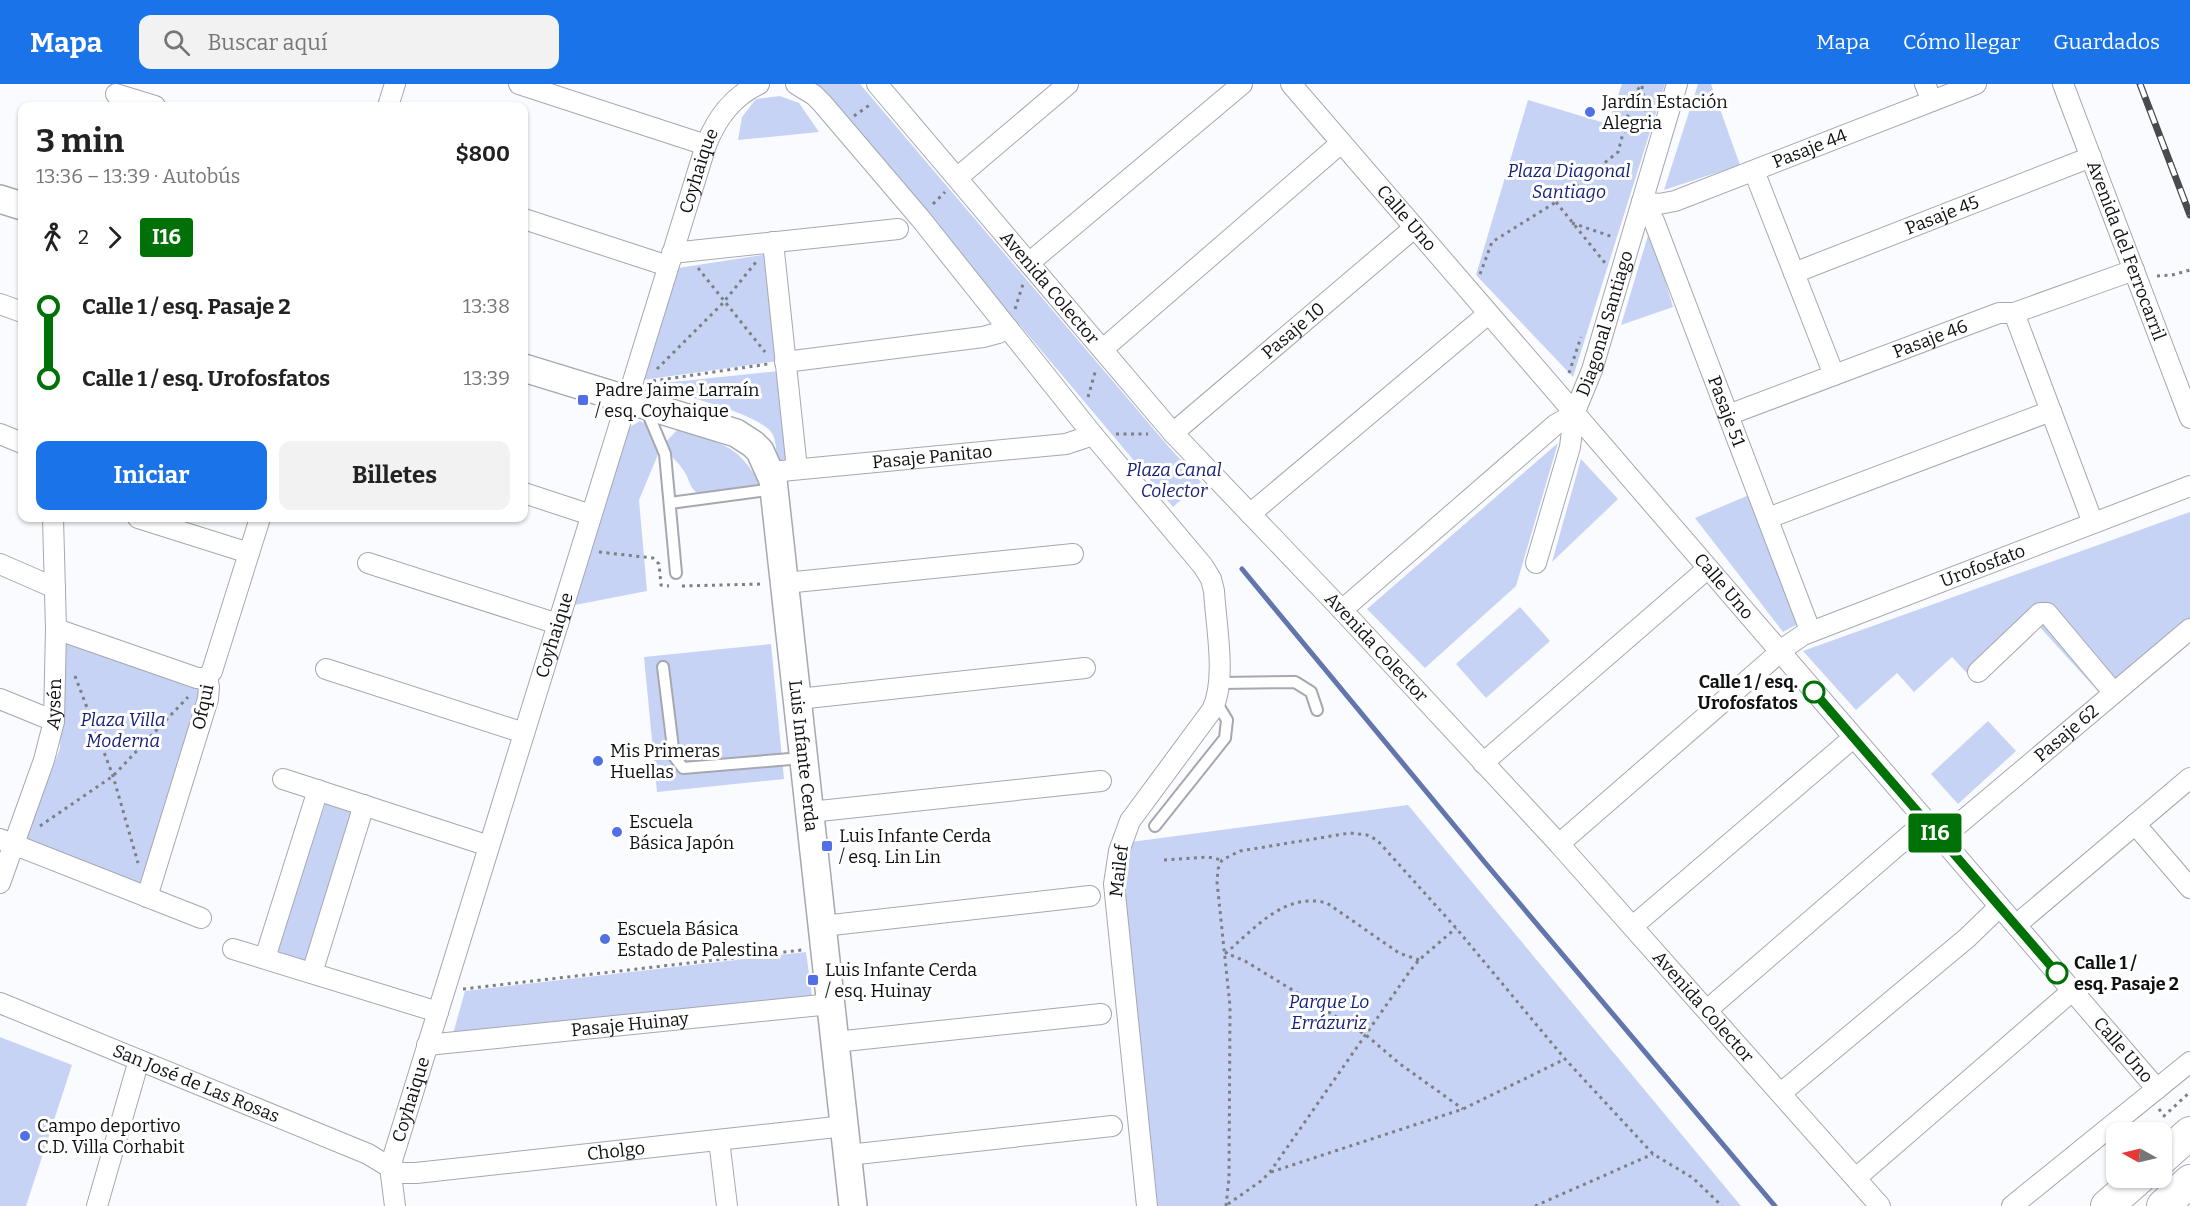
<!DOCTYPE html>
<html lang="es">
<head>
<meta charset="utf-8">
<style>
  body { margin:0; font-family:Bitter,serif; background:#f2f2f2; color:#222; height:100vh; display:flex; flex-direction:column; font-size:22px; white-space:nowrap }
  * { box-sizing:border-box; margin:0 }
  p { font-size:20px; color:#767676 }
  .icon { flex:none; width:33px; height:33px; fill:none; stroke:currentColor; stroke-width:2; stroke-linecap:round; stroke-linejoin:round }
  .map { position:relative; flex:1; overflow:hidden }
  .panel { position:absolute; left:18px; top:18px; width:510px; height:420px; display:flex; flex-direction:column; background:#fff; border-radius:12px; box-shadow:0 2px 4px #0004 }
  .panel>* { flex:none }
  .badge { padding:0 12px; border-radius:4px; font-size:21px; line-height:39px }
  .needle { width:39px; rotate:278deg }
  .buttons { position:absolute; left:2106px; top:1038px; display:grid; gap:12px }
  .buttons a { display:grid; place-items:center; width:66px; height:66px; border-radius:12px; background:#fff; box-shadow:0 2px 4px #0004; font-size:30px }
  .map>.badge { position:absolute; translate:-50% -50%; box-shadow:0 0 0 3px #fff }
  .legs { display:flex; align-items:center; gap:9px; height:66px; padding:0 18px; font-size:20px }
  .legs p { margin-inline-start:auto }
  .headline { display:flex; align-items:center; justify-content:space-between; height:102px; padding:0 18px }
  h1 { font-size:33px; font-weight:700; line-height:45px }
  .button { display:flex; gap:12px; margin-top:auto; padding:12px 18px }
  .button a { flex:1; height:69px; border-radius:12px; background:#1a73e8; color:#fff; font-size:24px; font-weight:700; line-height:69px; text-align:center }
  .button a+a { background:#f2f2f2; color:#222 }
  ul { padding:0 18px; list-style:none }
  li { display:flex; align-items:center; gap:21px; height:72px; font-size:22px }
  li i { display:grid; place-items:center; width:9px; height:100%; margin:0 8px; background:currentColor }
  li i::after { content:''; width:15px; height:15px; margin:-8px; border:4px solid; border-radius:50%; background:#fff }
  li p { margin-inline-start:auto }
  li:first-child i { background:linear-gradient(#0000 50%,currentColor 0) }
  li:last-child i { background:linear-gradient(currentColor 50%,#0000 0) }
  header { display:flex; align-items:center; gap:36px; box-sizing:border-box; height:84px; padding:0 30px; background:#1a73e8; color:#fff }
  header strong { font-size:28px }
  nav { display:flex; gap:33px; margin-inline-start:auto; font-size:21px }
  .search { width:420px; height:54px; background:#f2f2f2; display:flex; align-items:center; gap:15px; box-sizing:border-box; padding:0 21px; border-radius:12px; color:#767676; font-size:22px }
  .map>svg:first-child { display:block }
  .green { fill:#c7d3f5 }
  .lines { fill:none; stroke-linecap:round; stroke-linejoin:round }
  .stream { stroke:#6275ad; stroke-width:5 }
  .lane-casing { stroke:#a5a8b0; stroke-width:14 }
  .street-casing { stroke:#a5a8b0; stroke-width:22 }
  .secondary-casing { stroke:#a5a8b0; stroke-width:30 }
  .primary-casing { stroke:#a5a8b0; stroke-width:34 }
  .path { stroke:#7e7f82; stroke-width:3; stroke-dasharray:3 4.5; stroke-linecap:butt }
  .lane { stroke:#fff; stroke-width:10 }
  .street { stroke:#fff; stroke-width:20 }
  .secondary { stroke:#fff; stroke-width:27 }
  .primary { stroke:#fff; stroke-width:32 }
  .rail-casing { stroke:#4a4b4e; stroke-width:7 }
  .rail { stroke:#fff; stroke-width:4.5; stroke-dasharray:14; stroke-linecap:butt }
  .line-1-casing { stroke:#fff; stroke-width:14 }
  .line-1 { stroke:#007106; stroke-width:9 }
  .poi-dot { fill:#5170e5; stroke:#fff; stroke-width:2 }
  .stop-1-dot { fill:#fff; stroke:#007106; stroke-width:3 }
  .labels { text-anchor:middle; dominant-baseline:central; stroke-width:6; stroke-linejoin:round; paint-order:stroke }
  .poi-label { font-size:18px; fill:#0f1012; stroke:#fff; text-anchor:start }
  .street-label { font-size:18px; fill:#0f1012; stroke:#fff }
  .park-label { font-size:18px; font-style:italic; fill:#16217c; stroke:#fff }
  .stop-label { font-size:18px; font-weight:bold; fill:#0f1012; stroke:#fff; text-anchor:end }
</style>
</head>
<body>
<header>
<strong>Mapa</strong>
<div class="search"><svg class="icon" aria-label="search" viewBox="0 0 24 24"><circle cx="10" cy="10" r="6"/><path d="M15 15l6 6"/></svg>Buscar aquí</div>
<nav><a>Mapa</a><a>Cómo llegar</a><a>Guardados</a></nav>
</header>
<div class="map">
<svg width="2190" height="1122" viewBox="0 0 2190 1122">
  <rect width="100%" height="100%" fill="#fafbff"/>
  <g class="green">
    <path d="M817 0H860L1168 362 1201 398 1173 423Z"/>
    <path d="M1622 0H1665L1573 293 1476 191 1528 16 1608 40Z"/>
    <path d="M1698 0H1711L1740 81 1664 106Z"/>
    <path d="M780 12 799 19 819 48 738 56 742 33 756 15Z"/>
    <path d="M1650 145 1673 223 1621 241Z"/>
    <path d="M769 170 778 277 643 296 678 184Z"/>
    <path d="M779 287 793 381 778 383C776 374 777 360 773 351 763 329 669 308 644 301Z"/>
    <path d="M640 337 651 342 659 368 639 416 647 507 575 521 628 344Z"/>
    <path d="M677 346C720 360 737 358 760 400L699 410C689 404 690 396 684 387 677 376 668 372 665 359Z"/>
    <path d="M1558 359 1516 502 1425 584 1367 525Z"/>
    <path d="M1581 375 1618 415 1552 478Z"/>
    <path d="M1749 411 1805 536 1783 548 1695 434Z"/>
    <path d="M2190 428V535L2104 614 2038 541 1975 598 1952 573 1914 608 1897 589 1856 626 1803 567Z"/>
    <path d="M1520 523 1550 557 1486 614 1456 580Z"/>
    <path d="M62 555 202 605 140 804 25 758 60 664Z"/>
    <path d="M771 560 784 695 657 708 644 573Z"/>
    <path d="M1988 637 2016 667 1958 720 1931 690Z"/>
    <path d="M327 715 358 725 308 878 276 868Z"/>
    <path d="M1408 721 1741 1122H1156L1122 805 1131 758Z"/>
    <path d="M806 868 813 919 451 957 465 907Z"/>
    <path d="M0 953 72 981 26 1122H0Z"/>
  </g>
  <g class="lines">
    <path class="stream" d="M1242 485 1487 781 1775 1122"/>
    <defs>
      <g id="lane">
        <path d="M646 325 665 370 676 489"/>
        <path d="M670 419 774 405"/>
        <path d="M663 583 674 672 683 684 802 674"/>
        <path d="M1220 599 1295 598 1311 608 1317 626"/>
        <path d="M1155 742 1225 654 1227 636 1216 618"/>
      </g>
      <g id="street">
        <path d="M519 0 706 61"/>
        <path d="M796 0 814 11 822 19 920 134 1093 351 1203 482 1211 495 1214 507C1216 542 1227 596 1212 626L1130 737 1119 767 1114 800 1147 1122"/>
        <path id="s1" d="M877 0 1173 349 1342 526 1559 760 1880 1122"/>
        <path id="s2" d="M1291 0 2157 1005"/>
        <path d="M1925 0 1932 17"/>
        <path id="s3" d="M2063 0 2190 334"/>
        <path d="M116 10 155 22"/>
        <path d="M388 22 395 0"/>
        <path d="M1754 87 1834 291"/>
        <path d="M957 94 1068 0"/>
        <path id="s4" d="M1642 118 1654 137 1808 541"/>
        <path id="s5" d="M1642 118 1659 120 1675 117 1976 0"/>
        <path d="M524 135 668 182"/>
        <path d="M773 158 797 385"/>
        <path d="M672 169 898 145"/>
        <path d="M1029 179 1242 0"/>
        <path id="s6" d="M1794 189 2091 73"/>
        <path d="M0 220 22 228"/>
        <path d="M2014 229 2093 439"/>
        <path d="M1103 265 1341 59"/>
        <path d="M785 278 983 253 998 249 1008 244"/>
        <path id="s7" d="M1728 331 1999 229H2014L2134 186"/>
        <path id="s8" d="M1173 349 1414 144"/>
        <path d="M0 350 22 359"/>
        <path id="s9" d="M771 388 1066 360 1093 351"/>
        <path d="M524 409 591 431"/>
        <path d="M1250 430 1488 230"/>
        <path d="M138 434 249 469"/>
        <path d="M1768 434 2051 327"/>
        <path d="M368 479 558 540"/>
        <path id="s10" d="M1536 479 1570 363 1574 330 1592 286 1677 0"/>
        <path d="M0 480 55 504"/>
        <path d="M785 499 1073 470"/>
        <path d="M1342 526 1555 341 1574 330"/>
        <path d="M56 545 197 594H207"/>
        <path d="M326 585 524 649"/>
        <path d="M1978 588 2040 529H2047L2114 609"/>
        <path d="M207 594 212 587 260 434"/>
        <path d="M0 615 54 637"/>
        <path d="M798 615 1085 584"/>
        <path d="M1483 679 1707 485"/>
        <path d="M283 695 489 762"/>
        <path d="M810 728 1101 697"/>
        <path d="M2135 740 2190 804"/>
        <path d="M0 755 201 834"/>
        <path id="s11" d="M1941 755 2190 545"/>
        <path id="s12" d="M1559 760 1787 562 1803 551 2190 402"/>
        <path id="s13" d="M0 799 44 676 54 637 56 545 53 434"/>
        <path d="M147 813 208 615 209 603 207 594"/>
        <path d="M2016 841 2190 694"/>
        <path d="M823 842 1090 812"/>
        <path d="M1633 842 1853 654"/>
        <path d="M233 865 438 928"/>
        <path d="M265 874 318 706"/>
        <path d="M312 889 364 721"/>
        <path id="s14" d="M0 919 368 1070 396 1087 403 1089H416L845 1042"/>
        <path d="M1707 926 1926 737"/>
        <path d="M835 958 1101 930"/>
        <path id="s15" d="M427 961 831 920"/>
        <path d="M1781 1009 1967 854 1999 823"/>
        <path d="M719 1056 727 1122"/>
        <path d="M848 1071 1112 1042"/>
        <path d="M1856 1094 2072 907"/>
        <path d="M97 1122 139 976"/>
        <path id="s16" d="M395 1122 390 1083 706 61C717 34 732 13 759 0"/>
        <path d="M2012 1122 2190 978"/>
      </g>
      <g id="secondary">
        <path d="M0 115 22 122"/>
        <path id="s17" d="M524 284 736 349 753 360 760 367 773 396 853 1122"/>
      </g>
      <g id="primary">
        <path d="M2162 1074 2190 1049"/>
        <path d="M2107 1122 2139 1094"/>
        <path d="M2163 1122 2190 1097"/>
      </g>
    </defs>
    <use href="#lane" class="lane-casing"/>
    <use href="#street" class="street-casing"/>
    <use href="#secondary" class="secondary-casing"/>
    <use href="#primary" class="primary-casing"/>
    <g class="path">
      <path d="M1642 2 1647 34"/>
      <path d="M854 32 871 20"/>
      <path d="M1624 47 1646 42"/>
      <path d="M1556 118 1605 179"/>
      <path d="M933 120 945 108"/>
      <path d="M1572 139 1613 153"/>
      <path d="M698 184 765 268"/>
      <path d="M1480 190 1492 158 1556 118 1618 68 1633 12 1642 0"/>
      <path d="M2157 192 2172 191 2190 186"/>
      <path d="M1015 225 1023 200"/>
      <path d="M657 285 723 219 756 178"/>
      <path d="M1569 289 1581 253"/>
      <path d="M653 297 768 280"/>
      <path d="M1088 313 1096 285"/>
      <path d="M1116 350H1148"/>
      <path d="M599 468 653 474 659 480 661 501 669 502"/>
      <path d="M682 502 762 500"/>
      <path d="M75 592 113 692 138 779"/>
      <path d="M40 742 113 692 188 613"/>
      <path d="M1164 776 1208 773 1222 776"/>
      <path d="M1419 876 1399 869 1327 819C1285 808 1256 843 1226 869L1245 877 1366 951 1400 980 1463 1025"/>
      <path d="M463 905 802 866"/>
      <path d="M2159 1025 2164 1032 2190 1008"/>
      <path d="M1271 1088 1463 1025 1565 975"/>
      <path d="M1228 1120 1261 1097 1270 1088 1410 887 1419 876 1456 844"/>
      <path d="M1226 1122 1229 1094 1230 922 1217 798 1218 785 1222 776 1240 767 1350 749 1367 751 1377 756 1456 844 1565 975 1653 1070 1693 1094 1722 1122"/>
      <path d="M1535 1122 1653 1070"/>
    </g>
    <use href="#lane" class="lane"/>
    <use href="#street" class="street"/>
    <use href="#secondary" class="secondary"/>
    <use href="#primary" class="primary"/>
    <defs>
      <path id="rail" d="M2140 0 2190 131"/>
    </defs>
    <use href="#rail" class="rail-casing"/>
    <use href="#rail" class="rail"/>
  </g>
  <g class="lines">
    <defs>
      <path id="line-1" d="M1814 608 2057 889"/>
    </defs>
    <use href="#line-1" class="line-1-casing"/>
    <use href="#line-1" class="line-1"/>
  </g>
  <g class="poi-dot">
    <circle cx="1590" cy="28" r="6"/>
    <rect x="577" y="310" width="12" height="12" rx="3"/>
    <circle cx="598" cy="677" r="6"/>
    <circle cx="617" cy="748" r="6"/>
    <rect x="821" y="756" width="12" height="12" rx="3"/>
    <circle cx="605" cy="855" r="6"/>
    <rect x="807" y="890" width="12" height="12" rx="3"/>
    <circle cx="25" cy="1052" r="6"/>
  </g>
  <g class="stop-1-dot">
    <circle cx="1814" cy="608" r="10"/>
    <circle cx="2057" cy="889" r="10"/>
  </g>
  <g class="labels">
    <g class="poi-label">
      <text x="1602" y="18">Jardín Estación<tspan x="1602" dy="21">Alegria</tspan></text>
      <text x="595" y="306">Padre Jaime Larraín<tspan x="595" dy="21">/ esq. Coyhaique</tspan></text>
      <text x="610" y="667">Mis Primeras<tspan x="610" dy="21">Huellas</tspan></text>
      <text x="629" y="738">Escuela<tspan x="629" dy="21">Básica Japón</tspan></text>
      <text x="839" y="752">Luis Infante Cerda<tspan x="839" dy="21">/ esq. Lin Lin</tspan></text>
      <text x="617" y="845">Escuela Básica<tspan x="617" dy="21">Estado de Palestina</tspan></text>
      <text x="825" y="886">Luis Infante Cerda<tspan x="825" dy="21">/ esq. Huinay</tspan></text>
      <text x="37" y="1042">Campo deportivo<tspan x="37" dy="21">C.D. Villa Corhabit</tspan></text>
    </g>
    <g class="street-label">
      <text stroke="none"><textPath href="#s5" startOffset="178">Pasaje 44</textPath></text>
      <text stroke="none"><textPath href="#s16" startOffset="1082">Coyhaique</textPath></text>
      <text stroke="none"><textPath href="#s6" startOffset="159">Pasaje 45</textPath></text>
      <text stroke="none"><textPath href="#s2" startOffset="177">Calle Uno</textPath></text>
      <text stroke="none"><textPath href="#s3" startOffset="178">Avenida del Ferrocarril</textPath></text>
      <text stroke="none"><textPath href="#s1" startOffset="267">Avenida Colector</textPath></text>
      <text stroke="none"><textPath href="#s10" startOffset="250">Diagonal Santiago</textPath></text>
      <text stroke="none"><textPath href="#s8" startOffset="158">Pasaje 10</textPath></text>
      <text stroke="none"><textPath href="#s7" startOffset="216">Pasaje 46</textPath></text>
      <text stroke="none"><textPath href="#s4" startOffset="226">Pasaje 51</textPath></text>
      <text stroke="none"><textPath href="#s9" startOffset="162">Pasaje Panitao</textPath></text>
      <text stroke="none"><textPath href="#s12" startOffset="514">Urofosfato</textPath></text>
      <text stroke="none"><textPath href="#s2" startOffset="663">Calle Uno</textPath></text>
      <text stroke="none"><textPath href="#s16" startOffset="596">Coyhaique</textPath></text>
      <text stroke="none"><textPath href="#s1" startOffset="753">Avenida Colector</textPath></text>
      <text stroke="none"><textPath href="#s13" startOffset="188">Aysén</textPath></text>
      <text transform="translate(203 623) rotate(-78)">Ofqui</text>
      <text stroke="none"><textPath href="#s11" startOffset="164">Pasaje 62</textPath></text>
      <text stroke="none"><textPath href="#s17" startOffset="561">Luis Infante Cerda</textPath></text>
      <text transform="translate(1119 787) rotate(-83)">Mailef</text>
      <text stroke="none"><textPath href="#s1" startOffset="1239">Avenida Colector</textPath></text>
      <text stroke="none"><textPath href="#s15" startOffset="204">Pasaje Huinay</textPath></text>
      <text stroke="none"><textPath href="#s2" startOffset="1275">Calle Uno</textPath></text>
      <text stroke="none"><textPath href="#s14" startOffset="212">San José de Las Rosas</textPath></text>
      <text stroke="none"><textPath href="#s16" startOffset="110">Coyhaique</textPath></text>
      <text stroke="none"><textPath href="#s14" startOffset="652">Cholgo</textPath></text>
    </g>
    <g class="park-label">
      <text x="1569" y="87">Plaza Diagonal<tspan x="1569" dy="21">Santiago</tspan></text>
      <text x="1174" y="386">Plaza Canal<tspan x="1174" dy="21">Colector</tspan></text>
      <text x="123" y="636">Plaza Villa<tspan x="123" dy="21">Moderna</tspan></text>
      <text x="1329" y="918">Parque Lo<tspan x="1329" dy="21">Errázuriz</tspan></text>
    </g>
    <g class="stop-label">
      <text x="1798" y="598">Calle 1 / esq.<tspan x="1798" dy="21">Urofosfatos</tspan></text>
      <text x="2074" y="879" text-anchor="start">Calle 1 /<tspan x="2074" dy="21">esq. Pasaje 2</tspan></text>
    </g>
  </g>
</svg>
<div class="buttons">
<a><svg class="needle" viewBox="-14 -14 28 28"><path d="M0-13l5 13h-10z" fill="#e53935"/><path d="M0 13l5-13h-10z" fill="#767676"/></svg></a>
</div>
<b class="badge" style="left:1935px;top:749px;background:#007106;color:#fff">I16</b>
<section class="panel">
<div class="headline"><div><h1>3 min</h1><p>13:36 – 13:39 · Autobús</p></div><b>$800</b></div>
<div class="legs"><svg class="icon" aria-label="walk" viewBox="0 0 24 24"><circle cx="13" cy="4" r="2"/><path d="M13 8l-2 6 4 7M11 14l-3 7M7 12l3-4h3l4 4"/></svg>2<svg class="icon" aria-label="forward" viewBox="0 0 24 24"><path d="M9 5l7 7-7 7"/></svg><b class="badge" style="background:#007106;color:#fff">I16</b></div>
<ul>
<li><i style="color:#007106"></i><b>Calle 1 / esq. Pasaje 2</b><p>13:38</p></li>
<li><i style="color:#007106"></i><b>Calle 1 / esq. Urofosfatos</b><p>13:39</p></li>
</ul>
<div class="button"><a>Iniciar</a><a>Billetes</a></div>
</section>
</div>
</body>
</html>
